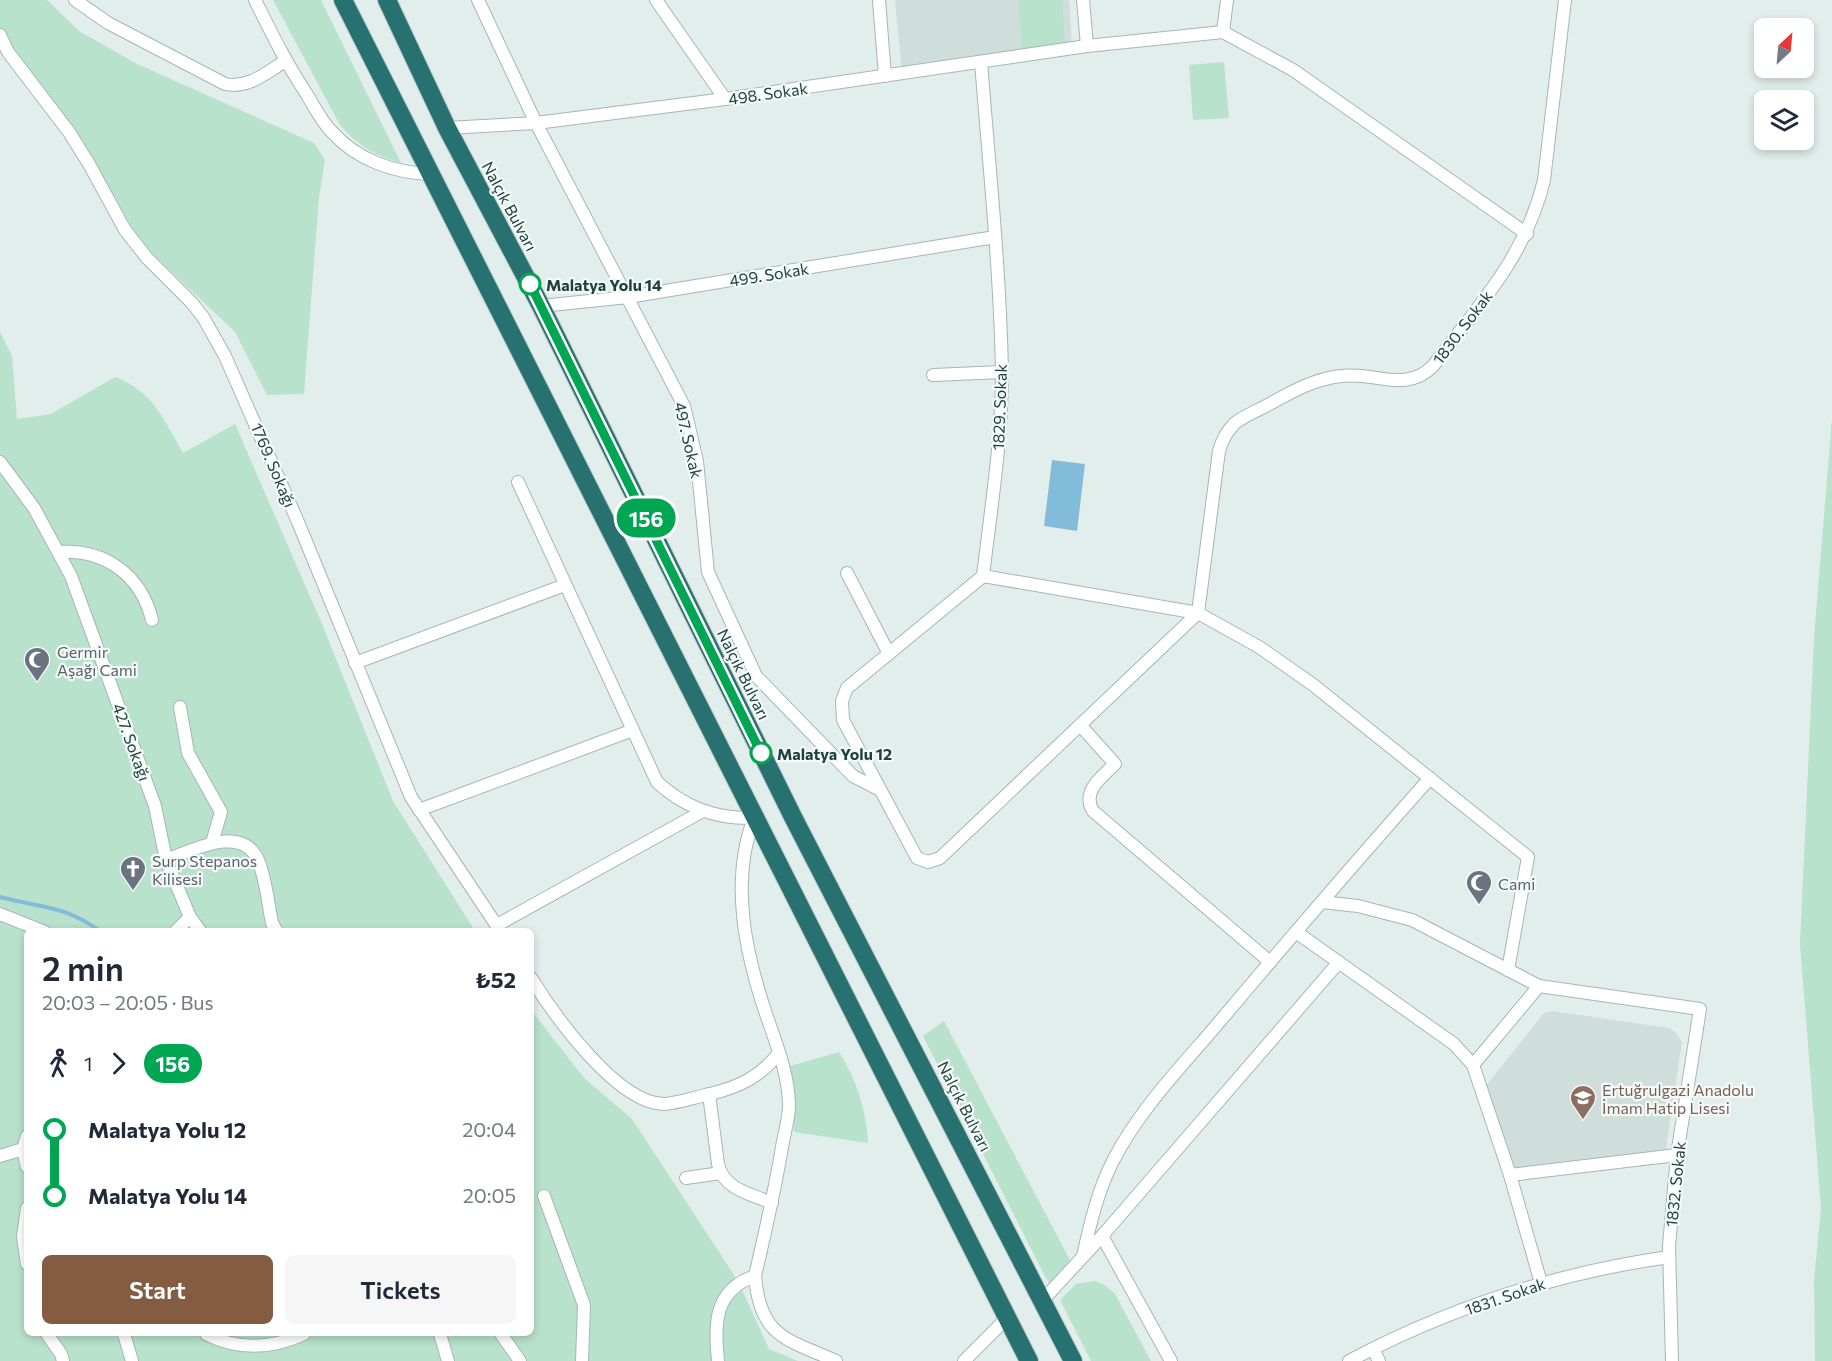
<!DOCTYPE html>
<html lang="en">
<head>
<meta charset="utf-8">
<style>
  body { margin:0; font-family:Commissioner,sans-serif; background:#f6f6f7; color:#1f2937; height:100vh; display:flex; flex-direction:column; font-size:22px; white-space:nowrap }
  * { box-sizing:border-box; margin:0 }
  p { font-size:20px; color:#747a83 }
  .icon { flex:none; width:33px; height:33px; fill:none; stroke:currentColor; stroke-width:2; stroke-linecap:round; stroke-linejoin:round }
  .map { position:relative; flex:1; overflow:hidden }
  .details { position:absolute; left:24px; top:928px; width:510px; height:408px; display:flex; flex-direction:column; background:#fff; border-radius:9px; box-shadow:0 3px 9px #0003 }
  .details>* { flex:none }
  .badge { padding:0 12px; border-radius:20px; font-size:21px; line-height:39px }
  .needle { width:39px; rotate:26deg }
  .controls { position:absolute; left:1754px; top:18px; display:grid; gap:12px }
  .controls a { display:grid; place-items:center; width:60px; height:60px; border-radius:9px; background:#fff; box-shadow:0 3px 9px #0003; font-size:30px }
  .map>.badge { position:absolute; translate:-50% -50%; box-shadow:0 0 0 3px #fff }
  .legs { display:flex; align-items:center; gap:9px; height:66px; padding:0 18px; font-size:20px }
  .legs p { margin-inline-start:auto }
  .summary { display:flex; align-items:center; justify-content:space-between; height:102px; padding:0 18px }
  h1 { font-size:33px; font-weight:600; line-height:45px }
  .primary-button { display:flex; gap:12px; margin-top:auto; padding:12px 18px }
  .primary-button a { flex:1; height:69px; border-radius:9px; background:#845c41; color:#fff; font-size:24px; font-weight:600; line-height:69px; text-align:center }
  .primary-button a+a { background:#f6f6f7; color:#1f2937 }
  ul { padding:0 18px; list-style:none }
  li { display:flex; align-items:center; gap:21px; height:66px; font-size:22px }
  li i { display:grid; place-items:center; width:9px; height:100%; margin:0 8px; background:currentColor }
  li i::after { content:''; width:15px; height:15px; margin:-8px; border:4px solid; border-radius:50%; background:#fff }
  li p { margin-inline-start:auto }
  li:first-child i { background:linear-gradient(#0000 50%,currentColor 0) }
  li:last-child i { background:linear-gradient(currentColor 50%,#0000 0) }
  .map>svg:first-child { display:block }
  .built { fill:#cfdeda }
  .green { fill:#b8e2cb }
  .water { fill:#83bcda }
  .lines { fill:none; stroke-linecap:round; stroke-linejoin:round }
  .stream { stroke:#83bcda; stroke-width:4 }
  .minor-casing { stroke:#a4b7b4; stroke-width:14 }
  .highway-casing { stroke:#c0cac9; stroke-width:20 }
  .minor { stroke:#fff; stroke-width:12 }
  .highway { stroke:#277170; stroke-width:18 }
  .line-1-casing { stroke:#fff; stroke-width:14 }
  .line-1 { stroke:#00a651; stroke-width:9 }
  .stop-1-dot { fill:#fff; stroke:#00a651; stroke-width:3 }
  .labels { text-anchor:middle; dominant-baseline:central; stroke-width:4.5; stroke-linejoin:round; paint-order:stroke }
  .street-label { font-size:16px; fill:#1f413e; stroke:#f3faf7 }
  .stop-label { font-size:16px; font-weight:bold; fill:#1f413e; stroke:#f3faf7; text-anchor:start }
  .worship-label { font-size:16px; fill:#5b616d; stroke:#f3faf7; text-anchor:start }
  .education-label { font-size:16px; fill:#785e54; stroke:#f3faf7; text-anchor:start }
</style>
</head>
<body>
<div class="map">
<svg width="1832" height="1361" viewBox="0 0 1832 1361">
  <rect width="100%" height="100%" fill="#e2eeeb"/>
  <g class="built">
    <path d="M895 0H1069L1072 44 902 74Z"/>
    <path d="M1552 1011 1669 1028 1676 1033 1682 1042 1665 1155 1514 1172 1486 1086 1544 1013Z"/>
  </g>
  <g class="green">
    <path d="M0 0H47L79 31 137 64 314 143 325 160 319 197 304 394 267 395 235 332 141 243 83 141 42 92 0 31Z"/>
    <path d="M273 0H321L401 163C376 156 357 145 340 125Z"/>
    <path d="M1019 0H1062L1065 45 1022 48Z"/>
    <path d="M1224 62 1229 118 1193 120 1189 65Z"/>
    <path d="M0 332 12 356 17 419 51 414 115 377C153 391 164 420 183 453L235 424 322 624 393 801 475 931 27 932V1334H531V1010L584 1078 632 1119 738 1281 769 1349 798 1361H0Z"/>
    <path d="M1832 418V1361H1815L1814 1281 1821 1208 1800 944 1814 638Z"/>
    <path d="M944 1021 1071 1262 1049 1284 923 1036Z"/>
    <path d="M839 1052C857 1081 866 1109 868 1143L794 1132 790 1066Z"/>
    <path d="M1095 1281 1106 1286 1115 1294 1151 1361H1091L1060 1300 1076 1284Z"/>
  </g>
  <path class="water" d="M1052 460 1085 464 1077 531 1044 526Z"/>
  <g class="lines">
    <path class="stream" d="M0 897C40 908 66 905 101 932"/>
    <defs>
      <g id="minor">
        <path d="M75 0 108 23 225 84C248 89 266 73 285 61"/>
        <path d="M255 0C271 32 286 63 306 93 314 106 321 121 332 132 357 160 394 173 431 174"/>
        <path d="M478 0 536 123 684 406 697 461 708 572 756 676 853 776 880 790"/>
        <path d="M656 0 725 99"/>
        <path d="M879 0 885 76"/>
        <path d="M1083 0 1087 46"/>
        <path d="M1223 32 1227 0"/>
        <path d="M0 35 8 52 69 132 89 164 125 230 147 258 192 303 203 317 225 356 298 522 411 797 501 932"/>
        <path d="M981 62C989 165 1000 268 1002 372 1002 440 991 508 983 576L847 688 842 701 843 720 917 858 928 862 940 858 1198 613 1219 451C1222 440 1227 431 1235 423 1243 417 1254 412 1264 407 1288 394 1312 379 1341 376 1375 371 1405 394 1433 366 1479 305 1526 256 1544 180L1565 0"/>
        <path d="M447 128 536 123 725 99 1087 46 1223 32 1293 70 1527 234"/>
        <path d="M541 306 628 297 995 237"/>
        <path d="M933 375 1002 372"/>
        <path d="M0 462 34 508 71 576 155 806 166 860 190 917 201 932"/>
        <path d="M518 482 657 782C685 808 716 819 754 818 730 881 745 952 766 1014 776 1043 789 1075 789 1106 789 1119 784 1134 782 1147 775 1190 765 1233 755 1276 714 1290 714 1324 718 1361"/>
        <path d="M59 552C105 549 141 575 152 620"/>
        <path d="M847 573 889 654"/>
        <path d="M983 576 1198 613 1259 647 1312 684 1528 857 1508 970"/>
        <path d="M355 663 565 585"/>
        <path d="M180 707 188 753 221 812 212 843"/>
        <path d="M1081 726 1115 764C1102 777 1081 791 1093 811L1270 962"/>
        <path d="M419 810 633 730"/>
        <path d="M166 860C191 851 242 823 258 860 266 879 268 903 272 923L277 932"/>
        <path d="M1322 902 1358 906 1412 920 1539 986 1700 1009 1677 1155 1669 1246 1672 1361"/>
        <path d="M0 914 45 932"/>
        <path d="M497 925 703 811"/>
        <path d="M175 932 190 917"/>
        <path d="M1296 932 1454 1044 1473 1065 1510 1175 1541 1283"/>
        <path d="M531 978C554 1015 618 1105 665 1104 679 1103 695 1097 710 1094 739 1087 760 1077 779 1053"/>
        <path d="M1473 1065 1539 986"/>
        <path d="M709 1094 718 1164C723 1189 751 1194 772 1203"/>
        <path d="M27 1136 23 1149 27 1167"/>
        <path d="M0 1156 23 1149"/>
        <path d="M1510 1175 1677 1155"/>
        <path d="M686 1178 721 1173"/>
        <path d="M544 1196 584 1305 582 1361"/>
        <path d="M27 1208 23 1237 27 1264"/>
        <path d="M1102 1236 1171 1361"/>
        <path d="M1083 1256C1090 1224 1098 1190 1113 1161 1140 1108 1184 1064 1221 1020 1290 938 1359 858 1430 778"/>
        <path d="M755 1276C760 1337 786 1339 836 1361"/>
        <path d="M1043 1300 1102 1236 1339 962"/>
        <path d="M47 1334 61 1354 63 1361"/>
        <path d="M124 1334 132 1361"/>
        <path d="M206 1334C239 1351 271 1349 304 1334"/>
        <path d="M440 1334 448 1361"/>
        <path d="M501 1334 520 1361"/>
        <path d="M1373 1349 1379 1361"/>
        <path d="M964 1361 1007 1318"/>
        <path d="M1349 1361C1449 1308 1556 1273 1669 1257"/>
      </g>
      <g id="highway">
        <path d="M343 0 1029 1361"/>
        <path d="M387 0 447 128 541 306 793 817 1073 1361"/>
      </g>
    </defs>
    <use href="#minor" class="minor-casing"/>
    <use href="#highway" class="highway-casing"/>
    <use href="#minor" class="minor"/>
    <use href="#highway" class="highway"/>
  </g>
  <g class="lines">
    <defs>
      <path id="line-1" d="M530 284 761 753"/>
    </defs>
    <use href="#line-1" class="line-1-casing"/>
    <use href="#line-1" class="line-1"/>
  </g>
  <defs>
    <symbol id="mosque-pin" viewBox="-11 -11 22 30"><path d="M0 17L-7.5 6A9.5 9.5 0 1 1 7.5 6Z" fill="#6b7280" stroke="#f3faf7"/><path d="M3.5-4.9A6 6 0 1 0 3.5 4.9A5 5 0 1 1 3.5-4.9Z" fill="#fff"/></symbol>
    <symbol id="church-pin" viewBox="-11 -11 22 30"><path d="M0 17L-7.5 6A9.5 9.5 0 1 1 7.5 6Z" fill="#6b7280" stroke="#f3faf7"/><path d="M-1.2-6h2.4v3.5h3.3v2.4h-3.3V6h-2.4V-.1h-3.3v-2.4h3.3Z" fill="#fff"/></symbol>
    <symbol id="school-pin" viewBox="-11 -11 22 30"><path d="M0 17L-7.5 6A9.5 9.5 0 1 1 7.5 6Z" fill="#8d6e63" stroke="#f3faf7"/><path d="M0-5L7-2L0 1L-7-2ZM-4 1L0 2.5L4 1V4Q0 6-4 4Z" fill="#fff"/></symbol>
  </defs>
  <g fill-rule="evenodd">
    <use href="#mosque-pin" x="22" y="645" width="30" height="40"/>
    <use href="#church-pin" x="118" y="854" width="30" height="40"/>
    <use href="#mosque-pin" x="1464" y="868" width="30" height="40"/>
    <use href="#school-pin" x="1568" y="1083" width="30" height="40"/>
  </g>
  <g class="stop-1-dot">
    <circle cx="530" cy="284" r="10"/>
    <circle cx="761" cy="753" r="10"/>
  </g>
  <g class="labels">
    <g class="street-label">
      <text transform="translate(768 93) rotate(-8)">498. Sokak</text>
      <text transform="translate(510 206) rotate(62)">Nalçık Bulvarı</text>
      <text transform="translate(769 274) rotate(-9)">499. Sokak</text>
      <text transform="translate(1462 327) rotate(-53)">1830. Sokak</text>
      <text transform="translate(999 407) rotate(-88)">1829. Sokak</text>
      <text transform="translate(689 440) rotate(77)">497. Sokak</text>
      <text transform="translate(274 465) rotate(67)">1769. Sokağı</text>
      <text transform="translate(744 674) rotate(64)">Nalçık Bulvarı</text>
      <text transform="translate(132 742) rotate(70)">427. Sokağı</text>
      <text transform="translate(965 1106) rotate(63)">Nalçık Bulvarı</text>
      <text transform="translate(1675 1184) rotate(-84)">1832. Sokak</text>
      <text transform="translate(1505 1296) rotate(-19)">1831. Sokak</text>
    </g>
    <g class="stop-label">
      <text x="546" y="284">Malatya Yolu 14</text>
      <text x="777" y="753">Malatya Yolu 12</text>
    </g>
    <g class="worship-label">
      <text x="57" y="651">Germir<tspan x="57" dy="18">Aşağı Cami</tspan></text>
      <text x="152" y="860">Surp Stepanos<tspan x="152" dy="18">Kilisesi</tspan></text>
      <text x="1498" y="883">Cami</text>
    </g>
    <g class="education-label">
      <text x="1602" y="1089">Ertuğrulgazi Anadolu<tspan x="1602" dy="18">İmam Hatip Lisesi</tspan></text>
    </g>
  </g>
</svg>
<div class="controls">
<a><svg class="needle" viewBox="-14 -14 28 28"><path d="M0-13l5 13h-10z" fill="#e53935"/><path d="M0 13l5-13h-10z" fill="#747a83"/></svg></a>
<a><svg class="icon" aria-label="layers" viewBox="0 0 24 24"><path d="M12 4l9 5-9 5-9-5zM3 14l9 5 9-5"/></svg></a>
</div>
<b class="badge" style="left:646px;top:518px;background:#00a651;color:#fff">156</b>
<section class="details">
<div class="summary"><div><h1>2 min</h1><p>20:03 – 20:05 · Bus</p></div><b>₺52</b></div>
<div class="legs"><svg class="icon" aria-label="walk" viewBox="0 0 24 24"><circle cx="13" cy="4" r="2"/><path d="M13 8l-2 6 4 7M11 14l-3 7M7 12l3-4h3l4 4"/></svg>1<svg class="icon" aria-label="forward" viewBox="0 0 24 24"><path d="M9 5l7 7-7 7"/></svg><b class="badge" style="background:#00a651;color:#fff">156</b></div>
<ul>
<li><i style="color:#00a651"></i><b>Malatya Yolu 12</b><p>20:04</p></li>
<li><i style="color:#00a651"></i><b>Malatya Yolu 14</b><p>20:05</p></li>
</ul>
<div class="primary-button"><a>Start</a><a>Tickets</a></div>
</section>
</div>
</body>
</html>
